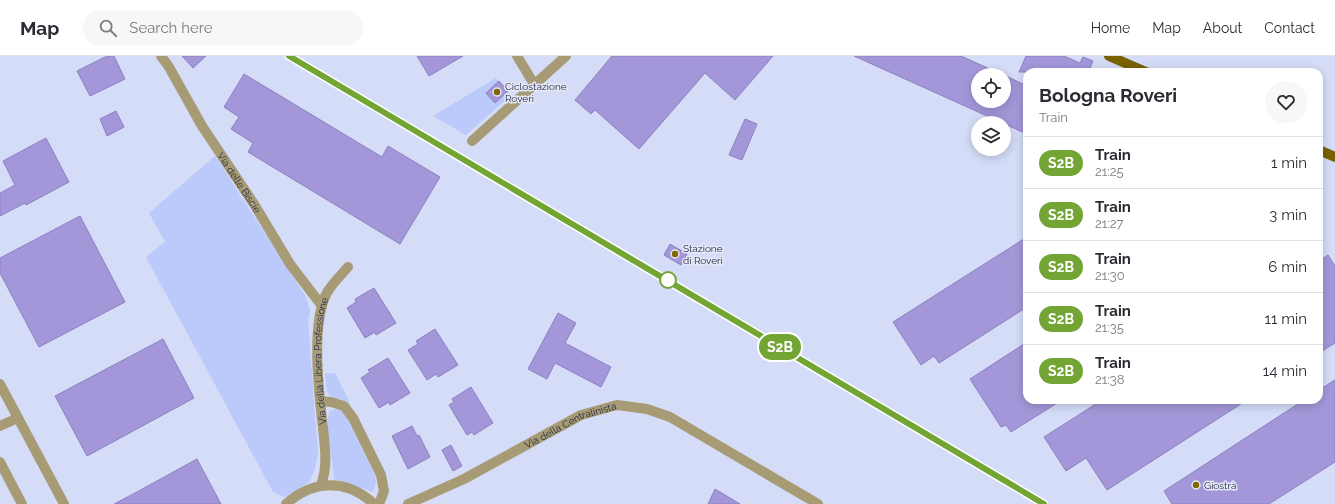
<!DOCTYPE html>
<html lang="en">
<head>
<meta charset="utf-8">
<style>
  body { margin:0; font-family:Raleway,sans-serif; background:#f7f7f7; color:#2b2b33; height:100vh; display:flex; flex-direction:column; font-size:15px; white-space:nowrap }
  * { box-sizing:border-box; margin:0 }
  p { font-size:13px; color:#7c7c81 }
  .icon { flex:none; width:22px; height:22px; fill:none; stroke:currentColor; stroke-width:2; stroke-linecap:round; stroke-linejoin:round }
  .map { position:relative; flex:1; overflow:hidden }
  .sheet { position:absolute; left:1023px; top:12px; width:300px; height:336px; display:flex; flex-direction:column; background:#fff; border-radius:12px; box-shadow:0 2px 10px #0003 }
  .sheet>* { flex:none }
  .badge { padding:0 8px; border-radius:13px; font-size:14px; line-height:26px }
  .fabs { position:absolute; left:971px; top:12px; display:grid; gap:8px }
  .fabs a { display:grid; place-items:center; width:40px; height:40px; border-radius:50%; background:#fff; box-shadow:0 2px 10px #0003; font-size:20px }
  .map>.badge { position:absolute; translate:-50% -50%; box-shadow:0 0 0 2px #fff }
  .round { display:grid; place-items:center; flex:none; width:42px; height:42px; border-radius:21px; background:#f7f7f7 }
  .summary { display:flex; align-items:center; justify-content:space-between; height:68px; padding:0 16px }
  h1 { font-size:19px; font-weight:700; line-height:30px }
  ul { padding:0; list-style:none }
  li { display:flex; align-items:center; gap:12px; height:52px; padding:0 16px; border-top:1px solid #e1e1e2 }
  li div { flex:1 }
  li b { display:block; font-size:15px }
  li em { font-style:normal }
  li .badge { min-width:44px; font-weight:700; text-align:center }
  header { display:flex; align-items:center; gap:24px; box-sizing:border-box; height:56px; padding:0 20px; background:#fff; border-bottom:1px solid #e1e1e2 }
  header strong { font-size:19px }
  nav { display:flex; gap:22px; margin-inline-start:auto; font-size:14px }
  .search { width:280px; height:36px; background:#f7f7f7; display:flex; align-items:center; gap:10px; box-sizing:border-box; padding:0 14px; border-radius:22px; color:#7c7c81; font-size:15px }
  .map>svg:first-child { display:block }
  .green { fill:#bbc9fb }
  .building { fill:#a497d9; stroke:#8d80c1 }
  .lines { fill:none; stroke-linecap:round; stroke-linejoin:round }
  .minor { stroke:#a79b75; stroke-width:10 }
  .major { stroke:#796201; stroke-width:10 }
  .rail-casing { stroke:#666d87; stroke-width:4.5 }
  .rail { stroke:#e5e9f7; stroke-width:3; stroke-dasharray:9; stroke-linecap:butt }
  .line-casing { stroke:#fff; stroke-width:9 }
  .line { stroke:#73a534; stroke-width:6 }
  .poi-dot { fill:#806800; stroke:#e5e9f7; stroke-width:1.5 }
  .stop-dot { fill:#fff; stroke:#73a534; stroke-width:2 }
  .labels { text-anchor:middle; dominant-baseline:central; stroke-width:3; stroke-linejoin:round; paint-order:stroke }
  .poi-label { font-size:10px; fill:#252b45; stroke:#e5e9f7; text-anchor:start }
  .street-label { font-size:10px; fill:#252b45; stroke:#e5e9f7 }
</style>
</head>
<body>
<header>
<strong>Map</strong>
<div class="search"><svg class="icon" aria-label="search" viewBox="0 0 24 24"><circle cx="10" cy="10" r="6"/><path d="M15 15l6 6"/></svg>Search here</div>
<nav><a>Home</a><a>Map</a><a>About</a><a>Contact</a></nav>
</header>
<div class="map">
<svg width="1335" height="448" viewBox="0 0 1335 448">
  <rect width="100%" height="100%" fill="#d4dcf7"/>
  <g class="green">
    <path d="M496 22 511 39 466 79 433 60Z"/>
    <path d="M215 100 306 241 310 255 308 265 318 399 314 416 309 426 285 441 273 436 146 201 165 186 149 157Z"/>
    <path d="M325 317H335L350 347 341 343 333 342 327 336Z"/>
    <path d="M336 353 343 354 375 420 376 427 373 436 334 423C333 401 325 377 329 355Z"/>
  </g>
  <g class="building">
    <path d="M107 0H114L125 23 90 40 77 15Z"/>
    <path d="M182 0H206L193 12Z"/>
    <path d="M417 0H463L429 20Z"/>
    <path d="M612 0H773L735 44 705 17 639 93 595 54 591 58 575 44Z"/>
    <path d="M854 0H961L1003 19H978V45H1004V19L1027 30V78Z"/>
    <path d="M1026 0H1064L1080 7 1083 1 1093 5 1090 12 1098 16H1019Z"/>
    <path d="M244 18 382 101 388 90 440 121 400 188 248 96 253 87 231 73 239 61 224 51Z"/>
    <path d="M499 25 508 35 495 47 486 37Z"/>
    <path d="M116 55 124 71 107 80 100 63Z"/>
    <path d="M745 63 757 68 742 104 729 99Z"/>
    <path d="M46 82 69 126 26 149 25 147 0 160V137L15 129 3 105Z"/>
    <path d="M80 160 125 246 39 291 0 217V202Z"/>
    <path d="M1027 181V251L939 307 934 300 921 309 893 266Z"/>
    <path d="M670 188 687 198 681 209 664 199Z"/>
    <path d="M1328 199 1335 210V287L1319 297V205Z"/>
    <path d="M374 232 396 267 376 279 375 276 365 282 347 252 356 246 355 243Z"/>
    <path d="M558 257 576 267 565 287 611 311 601 331 555 307 547 323 528 313Z"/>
    <path d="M435 273 458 309 438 321 436 318 427 324 408 294 418 288 416 285Z"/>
    <path d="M163 283 194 342 87 400 55 340Z"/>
    <path d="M1027 286V344H1062L1011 376 1006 369 1001 371 970 323Z"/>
    <path d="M388 302 410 337 390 349 389 346 379 352 361 322 370 316 368 314Z"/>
    <path d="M1335 324V406L1269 448H1172L1164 435 1304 344H1319V334Z"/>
    <path d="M471 331 493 367 474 379 472 376 467 379 449 349 454 346 452 343Z"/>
    <path d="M1102 344H1247L1107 434 1086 402 1066 415 1044 381Z"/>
    <path d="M412 370 417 380 419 379 430 401 408 413 392 380Z"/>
    <path d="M451 389 462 410 453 415 442 394Z"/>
    <path d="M197 403 221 448H114L135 437Z"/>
    <path d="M715 433 740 448H708Z"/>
  </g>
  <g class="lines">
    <g class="minor">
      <path id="s1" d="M161 0 169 11 202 70 254 148 290 208 322 250"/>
      <path d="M517 0 534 28"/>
      <path d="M472 85 566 0"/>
      <path d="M0 328 64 448"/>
      <path d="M320 345 331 346 344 350 353 362 381 419 384 435 379 448"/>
      <path d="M0 370 18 362"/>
      <path d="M0 406 22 448"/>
      <path id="s2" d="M321 429C328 410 325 392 323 372 319 338 310 264 328 235 333 227 341 219 348 211"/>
      <path d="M286 448C314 423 347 423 374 448"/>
      <path id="s3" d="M408 448 464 423 581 359 617 349 647 353 670 361 818 448"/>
    </g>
    <g class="major">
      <path d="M1109 0 1146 16"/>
      <path d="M1319 94 1335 101"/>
    </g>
    <defs>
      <path id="rail" d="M289 0 1044 448"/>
    </defs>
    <use href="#rail" class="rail-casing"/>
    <use href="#rail" class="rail"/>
  </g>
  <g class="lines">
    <defs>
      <path id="line" d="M289 0 1044 448"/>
    </defs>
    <use href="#line" class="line-casing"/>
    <use href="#line" class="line"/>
  </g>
  <g class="poi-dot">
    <circle cx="497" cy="36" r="4"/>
    <circle cx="675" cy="198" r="4"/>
    <circle cx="1196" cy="429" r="4"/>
  </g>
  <circle class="stop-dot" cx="668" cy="224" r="8"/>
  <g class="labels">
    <g class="poi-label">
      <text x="505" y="30">Ciclostazione<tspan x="505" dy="12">Roveri</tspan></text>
      <text x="683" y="192">Stazione<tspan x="683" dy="12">di Roveri</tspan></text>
      <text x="1204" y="429">Giostrà</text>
    </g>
    <g class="street-label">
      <text stroke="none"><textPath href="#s1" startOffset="149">Via delle Biscie</textPath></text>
      <text stroke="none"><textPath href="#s2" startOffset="125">Via della Libera Professione</textPath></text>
      <text stroke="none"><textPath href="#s3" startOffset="181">Via della Centralinista</textPath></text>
    </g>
  </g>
</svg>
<div class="fabs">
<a><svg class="icon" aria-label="locate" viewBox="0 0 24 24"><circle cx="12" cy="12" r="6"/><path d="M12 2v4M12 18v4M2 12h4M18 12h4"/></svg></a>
<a><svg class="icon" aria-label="layers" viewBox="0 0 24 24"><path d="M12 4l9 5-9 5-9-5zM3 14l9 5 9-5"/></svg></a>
</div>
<b class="badge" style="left:780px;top:291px;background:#73a534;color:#fff">S2B</b>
<section class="sheet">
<div class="summary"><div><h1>Bologna Roveri</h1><p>Train</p></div><a class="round"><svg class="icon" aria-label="heart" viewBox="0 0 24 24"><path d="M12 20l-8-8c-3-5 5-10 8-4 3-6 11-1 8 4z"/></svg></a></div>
<ul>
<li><span class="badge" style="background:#73a534;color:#fff">S2B</span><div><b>Train</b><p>21:25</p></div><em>1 min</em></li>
<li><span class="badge" style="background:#73a534;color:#fff">S2B</span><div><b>Train</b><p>21:27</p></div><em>3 min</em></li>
<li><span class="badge" style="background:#73a534;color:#fff">S2B</span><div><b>Train</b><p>21:30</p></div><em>6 min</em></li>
<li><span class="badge" style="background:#73a534;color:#fff">S2B</span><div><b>Train</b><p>21:35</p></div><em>11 min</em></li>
<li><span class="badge" style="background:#73a534;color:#fff">S2B</span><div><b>Train</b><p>21:38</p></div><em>14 min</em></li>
</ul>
</section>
</div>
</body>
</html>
